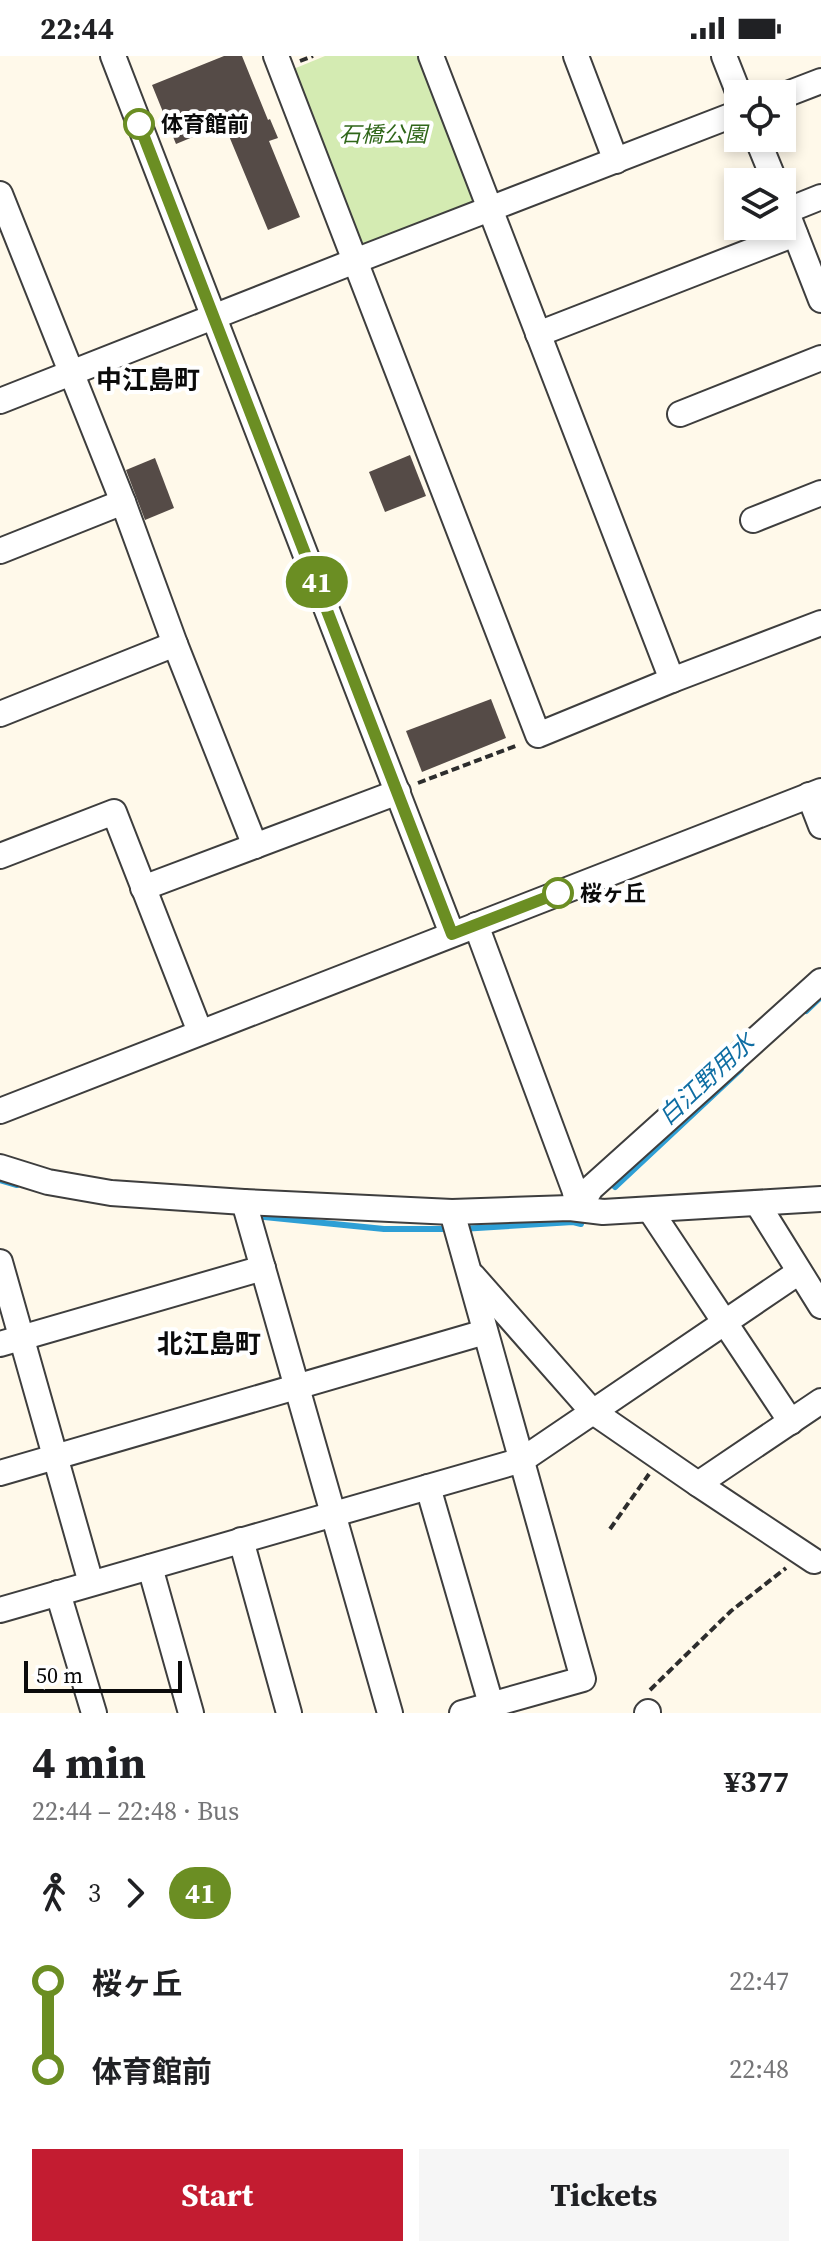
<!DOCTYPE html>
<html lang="en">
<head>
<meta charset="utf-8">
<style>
  body { margin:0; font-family:"Source Serif 4","Noto Sans JP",serif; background:#f6f6f6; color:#202124; height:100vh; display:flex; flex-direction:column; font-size:30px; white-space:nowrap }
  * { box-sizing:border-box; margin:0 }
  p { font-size:26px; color:#757577 }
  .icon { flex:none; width:44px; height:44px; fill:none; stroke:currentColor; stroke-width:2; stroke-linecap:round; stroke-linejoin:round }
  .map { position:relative; height:1657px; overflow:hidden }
  .sheet { display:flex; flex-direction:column; background:#fff; flex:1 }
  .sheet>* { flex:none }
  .badge { padding:0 16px; border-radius:26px; font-size:28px; line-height:52px }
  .buttons { position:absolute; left:724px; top:24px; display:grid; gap:16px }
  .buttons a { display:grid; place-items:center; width:72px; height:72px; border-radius:0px; background:#fff; box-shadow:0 4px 12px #0003; font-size:40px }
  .scale { position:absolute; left:24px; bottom:20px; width:158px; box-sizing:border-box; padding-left:8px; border:4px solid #0b0b0b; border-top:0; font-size:22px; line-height:28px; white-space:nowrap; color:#0b0b0b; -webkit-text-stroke:6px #fff; paint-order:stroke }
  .map>.badge { position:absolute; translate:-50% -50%; box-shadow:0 0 0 4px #fff }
  .legs { display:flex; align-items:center; gap:12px; height:88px; padding:0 32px; font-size:26px }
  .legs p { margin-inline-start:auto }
  .head { display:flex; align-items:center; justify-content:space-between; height:136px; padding:0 32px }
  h1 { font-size:44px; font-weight:700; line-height:60px }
  .primary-button { display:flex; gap:16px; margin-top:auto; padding:16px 32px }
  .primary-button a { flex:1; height:92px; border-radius:0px; background:#c31c31; color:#fff; font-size:32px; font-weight:700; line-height:92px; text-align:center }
  .primary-button a+a { background:#f6f6f6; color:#202124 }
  ul { padding:0 32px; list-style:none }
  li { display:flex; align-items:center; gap:28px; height:88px; font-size:30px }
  li i { display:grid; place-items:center; width:12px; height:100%; margin:0 10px; background:currentColor }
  li i::after { content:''; width:20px; height:20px; margin:-10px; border:6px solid; border-radius:50%; background:#fff }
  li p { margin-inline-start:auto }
  li:first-child i { background:linear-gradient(#0000 50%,currentColor 0) }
  li:last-child i { background:linear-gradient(currentColor 50%,#0000 0) }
  .status { display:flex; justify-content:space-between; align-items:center; height:56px; padding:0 40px; background:#fff; direction:ltr }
  .status svg { height:22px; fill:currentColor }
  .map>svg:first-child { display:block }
  .green { fill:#d4ebb2 }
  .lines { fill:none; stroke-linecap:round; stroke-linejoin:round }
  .stream { stroke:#2e9fd5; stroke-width:6 }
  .building { fill:#554b47 }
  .minor-casing { stroke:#3e3e3e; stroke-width:28 }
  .path { stroke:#2d2d2d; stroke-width:4; stroke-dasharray:8 4; stroke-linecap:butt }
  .minor { stroke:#fff; stroke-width:24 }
  .line-1-casing { stroke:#fff; stroke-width:18 }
  .line-1 { stroke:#6b8e23; stroke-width:12 }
  .stop-1-dot { fill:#fff; stroke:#6b8e23; stroke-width:4 }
  .labels { text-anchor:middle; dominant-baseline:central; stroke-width:8; stroke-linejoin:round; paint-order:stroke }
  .stop-label { font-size:22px; font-weight:bold; fill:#0b0b0b; stroke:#fff; text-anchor:start }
  .park-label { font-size:22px; font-style:italic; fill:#2f6619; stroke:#fff }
  .water-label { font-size:24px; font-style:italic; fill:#0f6ea3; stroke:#fff }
  .quarter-label { font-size:26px; font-weight:bold; fill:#0b0b0b; stroke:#fff }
</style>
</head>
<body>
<div class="status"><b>22:44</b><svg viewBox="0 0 49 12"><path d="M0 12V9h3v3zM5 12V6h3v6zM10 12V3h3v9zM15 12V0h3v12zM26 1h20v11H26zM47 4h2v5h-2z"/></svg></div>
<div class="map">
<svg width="821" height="1657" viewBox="0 0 821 1657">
  <rect width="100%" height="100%" fill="#fff9ea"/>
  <path class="green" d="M325 0H422L476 142 468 153 365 194 358 189 291 14Z"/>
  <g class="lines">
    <g class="stream">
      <path d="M806 955 821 941"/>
      <path d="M0 1124 17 1129"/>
      <path d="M615 1131 741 1013"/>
      <path d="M254 1160 384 1173H450"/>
      <path d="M461 1173 573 1166 581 1168"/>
    </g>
  </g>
  <g class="building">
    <path d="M224 0H242L268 64 270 63 278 82 269 85 300 161 268 174 224 68 176 88 152 29Z"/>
    <path d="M410 399 426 440 385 456 369 416Z"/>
    <path d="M155 402 174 452 145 464 126 414Z"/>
    <path d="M491 643 506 682 422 716 406 675Z"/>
  </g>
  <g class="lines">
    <defs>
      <g id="minor">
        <path d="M113 0 452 878"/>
        <path d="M276 0 538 679 672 624 821 567"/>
        <path d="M431 0 672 624"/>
        <path d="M576 0 616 105"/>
        <path d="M724 0 739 38"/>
        <path d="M782 40 821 25"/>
        <path d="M757 82 775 126"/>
        <path d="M0 138 123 446 175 588 255 790"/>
        <path d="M782 144 821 244"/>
        <path d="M786 155 821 141"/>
        <path d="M538 278 795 178"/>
        <path d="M0 345 355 205 738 57"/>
        <path d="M680 358 821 302"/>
        <path d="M753 464 821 437"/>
        <path d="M0 495 123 446"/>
        <path d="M0 658 175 588"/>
        <path d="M809 739 821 770"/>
        <path d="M0 800 114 756 200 976"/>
        <path d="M143 832 398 736"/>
        <path d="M476 869 574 1133 579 1152"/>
        <path d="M0 1055 821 735"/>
        <path d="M0 1111 48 1126 111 1137 244 1146 452 1156 570 1152 603 1156 821 1143"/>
        <path d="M244 1146 390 1657"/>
        <path d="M757 1147 821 1250"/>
        <path d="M579 1152 591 1132 821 925"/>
        <path d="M650 1154 791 1366"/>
        <path d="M452 1156 583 1623 462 1657"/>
        <path d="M0 1206 91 1527"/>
        <path d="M473 1220 592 1355 698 1428 821 1345"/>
        <path d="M0 1288 263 1212"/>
        <path d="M0 1417 485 1276"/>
        <path d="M698 1428 814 1505"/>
        <path d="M428 1431 491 1648"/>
        <path d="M241 1484 289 1657"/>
        <path d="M150 1511 191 1657"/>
        <path d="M58 1537 94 1657"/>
        <path d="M0 1554 522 1404 799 1216"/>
        <path d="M647 1657 648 1656"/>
      </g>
    </defs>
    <use href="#minor" class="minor-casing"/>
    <g class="path">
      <path d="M300 5 313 0"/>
      <path d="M418 727 518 689"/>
      <path d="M610 1473 649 1418"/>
      <path d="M650 1634 731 1555 786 1512"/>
    </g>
    <use href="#minor" class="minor"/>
  </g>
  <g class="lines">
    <defs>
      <path id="line-1" d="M139 68 452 878 558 837"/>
    </defs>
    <use href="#line-1" class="line-1-casing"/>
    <use href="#line-1" class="line-1"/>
  </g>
  <g class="stop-1-dot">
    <circle cx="139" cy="68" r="14"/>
    <circle cx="558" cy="837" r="14"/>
  </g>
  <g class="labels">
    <g class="stop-label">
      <text x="161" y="68">体育館前</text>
      <text x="580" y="837">桜ヶ丘</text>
    </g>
    <g class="park-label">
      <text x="383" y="78">石橋公園</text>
    </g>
    <g class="water-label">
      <text transform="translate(706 1023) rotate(-43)">白江野用水</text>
    </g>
    <g class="quarter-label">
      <text x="148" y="324">中江島町</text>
      <text x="209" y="1288">北江島町</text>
    </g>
  </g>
</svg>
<div class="buttons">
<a><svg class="icon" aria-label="locate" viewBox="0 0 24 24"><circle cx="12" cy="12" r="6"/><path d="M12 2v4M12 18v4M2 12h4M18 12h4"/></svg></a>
<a><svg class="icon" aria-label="layers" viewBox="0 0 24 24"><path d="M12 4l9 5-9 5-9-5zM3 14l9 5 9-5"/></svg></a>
</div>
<div class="scale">50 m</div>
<b class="badge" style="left:317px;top:526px;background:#6b8e23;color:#fff">41</b>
</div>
<section class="sheet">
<div class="head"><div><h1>4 min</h1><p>22:44 – 22:48 · Bus</p></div><b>¥377</b></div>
<div class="legs"><svg class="icon" aria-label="walk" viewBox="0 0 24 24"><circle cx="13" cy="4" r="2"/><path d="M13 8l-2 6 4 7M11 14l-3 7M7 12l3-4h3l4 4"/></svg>3<svg class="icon" aria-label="forward" viewBox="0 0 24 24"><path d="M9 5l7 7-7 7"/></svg><b class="badge" style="background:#6b8e23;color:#fff">41</b></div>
<ul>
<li><i style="color:#6b8e23"></i><b>桜ヶ丘</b><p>22:47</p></li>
<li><i style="color:#6b8e23"></i><b>体育館前</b><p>22:48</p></li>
</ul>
<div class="primary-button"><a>Start</a><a>Tickets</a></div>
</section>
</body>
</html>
